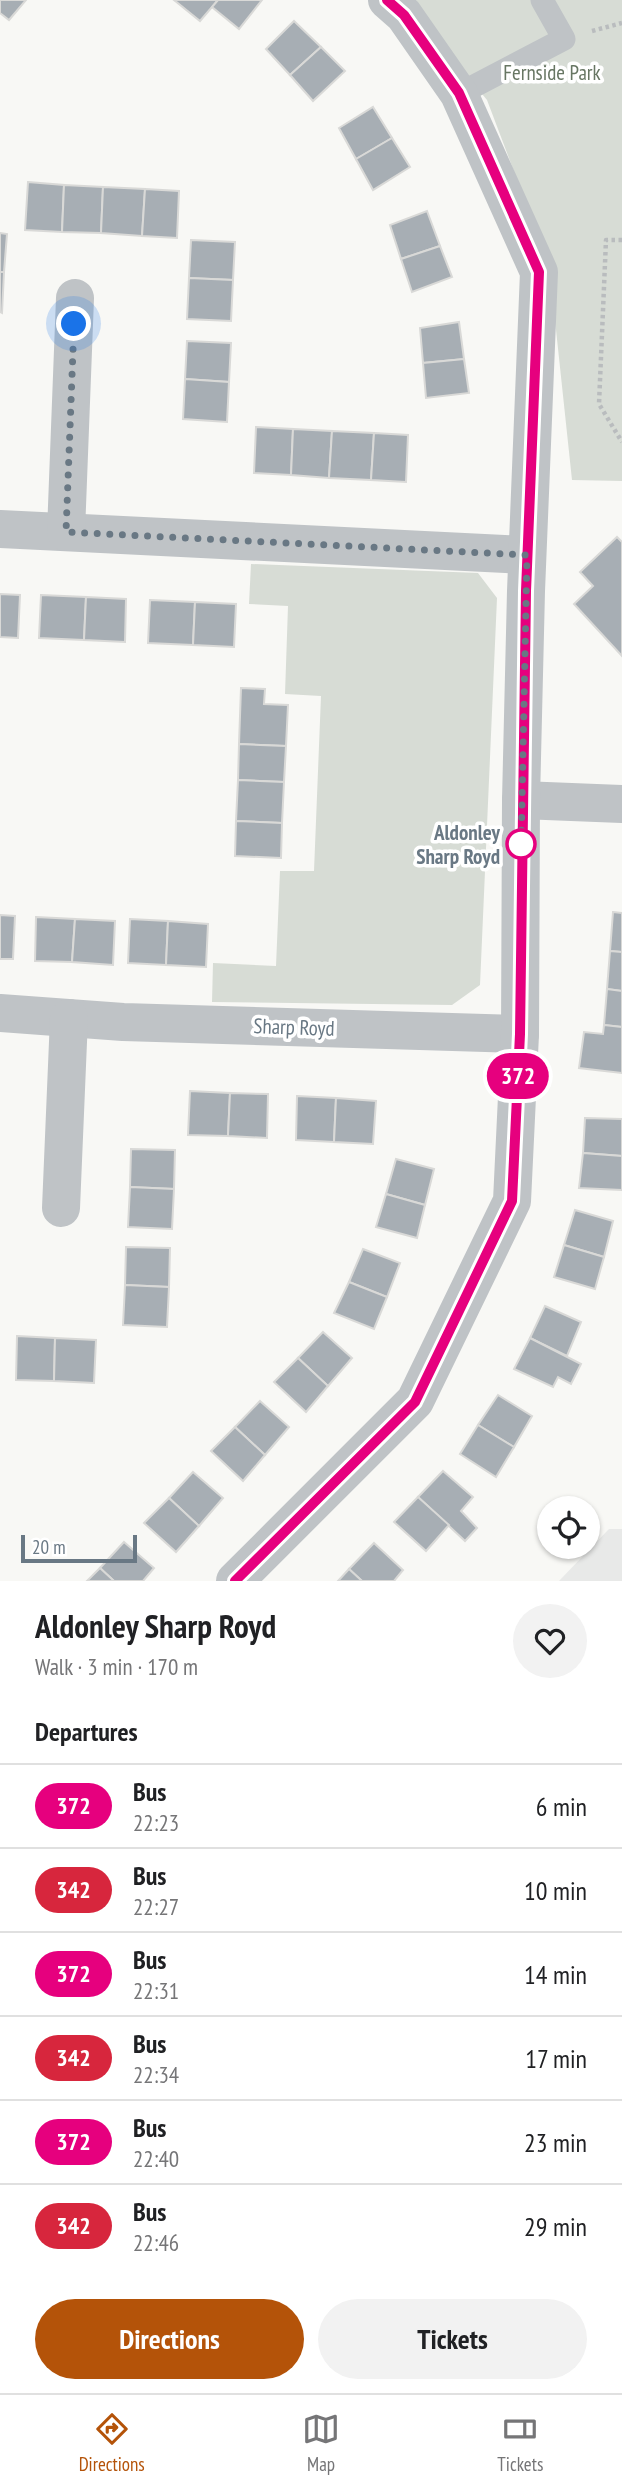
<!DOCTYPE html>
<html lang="en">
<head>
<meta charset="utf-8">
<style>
  body { margin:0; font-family:"PT Sans Narrow",sans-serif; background:#f2f2f2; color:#202124; height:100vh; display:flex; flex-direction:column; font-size:26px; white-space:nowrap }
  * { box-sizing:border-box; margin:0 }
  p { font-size:23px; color:#757577 }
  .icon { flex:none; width:38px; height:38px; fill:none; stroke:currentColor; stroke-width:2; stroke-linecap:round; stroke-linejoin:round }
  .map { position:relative; height:1581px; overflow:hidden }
  .side { display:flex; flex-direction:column; background:#fff; flex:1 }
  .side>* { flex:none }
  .badge { padding:0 14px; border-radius:23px; font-size:24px; line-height:46px }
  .fabs { position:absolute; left:537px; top:1496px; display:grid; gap:14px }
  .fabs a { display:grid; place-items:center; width:63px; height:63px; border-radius:50%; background:#fff; box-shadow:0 2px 5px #0004; font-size:35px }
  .scale { position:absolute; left:21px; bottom:18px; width:116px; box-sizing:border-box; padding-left:7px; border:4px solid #697884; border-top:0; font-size:19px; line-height:24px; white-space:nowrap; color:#697884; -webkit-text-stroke:5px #fff; paint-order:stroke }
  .you { position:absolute; width:35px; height:35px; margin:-18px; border:5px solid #fff; border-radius:50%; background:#1a73e8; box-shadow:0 0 0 10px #1a73e833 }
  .map>.badge { position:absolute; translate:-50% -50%; box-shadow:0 0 0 4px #fff }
  h2 { padding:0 35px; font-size:26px; line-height:63px }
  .round { display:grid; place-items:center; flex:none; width:74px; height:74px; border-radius:37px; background:#f2f2f2 }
  .summary { display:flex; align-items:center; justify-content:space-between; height:119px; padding:0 35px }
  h1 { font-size:33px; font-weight:700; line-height:52px }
  .button { display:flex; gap:14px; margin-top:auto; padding:14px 35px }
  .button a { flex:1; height:80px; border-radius:42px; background:#b45309; color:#fff; font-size:28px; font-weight:700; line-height:80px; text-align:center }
  .button a+a { background:#f2f2f2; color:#202124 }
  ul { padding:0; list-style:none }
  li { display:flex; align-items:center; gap:21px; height:84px; padding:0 35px; border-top:2px solid #e0e0e0 }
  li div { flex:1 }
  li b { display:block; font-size:26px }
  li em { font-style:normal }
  li .badge { min-width:77px; font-weight:700; text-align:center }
  .dock { display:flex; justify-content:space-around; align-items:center; height:98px; border-top:2px solid #e0e0e0; background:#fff; font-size:19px; color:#757577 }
  .dock a { display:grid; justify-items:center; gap:4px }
  .dock .active { color:#b45309 }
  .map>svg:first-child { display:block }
  .built { fill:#e8e9e8 }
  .green { fill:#d7dcd5 }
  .building { fill:#a7aeb4; stroke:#d9d9d7; stroke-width:2 }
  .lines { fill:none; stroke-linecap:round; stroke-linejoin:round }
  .path { stroke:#b9bcbe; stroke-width:4.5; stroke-dasharray:3.5 3.5; stroke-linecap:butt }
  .lane { stroke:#bfc3c6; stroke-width:23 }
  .street { stroke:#bfc3c6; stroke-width:38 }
  .line-casing { stroke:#fff; stroke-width:16 }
  .line { stroke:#e6007e; stroke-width:10 }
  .walk { stroke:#697884; stroke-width:7; stroke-dasharray:0 12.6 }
  .stop-dot { fill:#fff; stroke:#e6007e; stroke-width:3.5 }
  .labels { text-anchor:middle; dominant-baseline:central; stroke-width:7; stroke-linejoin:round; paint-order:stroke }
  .park-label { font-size:21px; fill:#677663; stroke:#fff }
  .stop-label { font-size:21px; font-weight:bold; fill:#697884; stroke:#fff; text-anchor:end }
  .street-label { font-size:21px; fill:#697884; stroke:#fff }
</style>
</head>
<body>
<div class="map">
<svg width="622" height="1581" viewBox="0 0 622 1581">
  <rect width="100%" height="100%" fill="#f8f8f5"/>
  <path class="built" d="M609 1529H622V1581H559Z"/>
  <g class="green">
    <path d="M405 0H622V481L572 480 549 264 487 100Z"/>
    <path d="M251 564 478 573 497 598 480 985 452 1005 212 1002 213 963 276 966 280 871H314L321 696 285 694 288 606 249 604Z"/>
  </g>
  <g class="building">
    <path d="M0 0H26L9 20 0 13Z"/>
    <path d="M174 0H218L200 21Z"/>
    <path d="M218 0H262L239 29 212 7Z"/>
    <path d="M294 21 321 47 290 75 266 49Z"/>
    <path d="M321 47 345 71 313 101 290 75Z"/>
    <path d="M373 107 392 138 356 159 339 128Z"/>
    <path d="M392 138 410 167 373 190 356 159Z"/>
    <path d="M28 182 64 185 62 232 25 230Z"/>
    <path d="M64 185 103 187 101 233 62 232Z"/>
    <path d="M103 187 145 189 142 236 101 233Z"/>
    <path d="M145 189 179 191 177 238 142 236Z"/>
    <path d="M427 211 440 246 401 259 390 225Z"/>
    <path d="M0 233 7 234 4 272H0Z"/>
    <path d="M191 240 235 242 233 280 189 278Z"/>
    <path d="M440 246 452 277 412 292 401 259Z"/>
    <path d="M0 272H4L2 313 0 312Z"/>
    <path d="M189 278 233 280 231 321 187 319Z"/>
    <path d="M459 322 464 359 423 363 420 328Z"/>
    <path d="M187 341 231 343 229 382 185 379Z"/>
    <path d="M464 359 469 393 426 398 423 363Z"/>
    <path d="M185 379 229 382 227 422 183 419Z"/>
    <path d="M256 427 293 429 291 475 254 473Z"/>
    <path d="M293 429 332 431 329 478 291 475Z"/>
    <path d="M332 431 374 433 371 480 329 478Z"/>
    <path d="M374 433 408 435 406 482 371 480Z"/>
    <path d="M617 537 622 542V656L574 604 593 586 580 572Z"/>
    <path d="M0 594 20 595 18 638 0 637Z"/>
    <path d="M41 595 86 597 84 640 39 638Z"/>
    <path d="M86 597 126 599 125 642 84 640Z"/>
    <path d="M150 600 195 602 193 645 148 643Z"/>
    <path d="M195 602 236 604 234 647 193 645Z"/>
    <path d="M241 688 265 689 264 704 288 705 286 746 239 744Z"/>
    <path d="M239 744 286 746 284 782 238 780Z"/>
    <path d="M238 780 284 782 282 823 236 821Z"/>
    <path d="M236 821 282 823 281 858 235 856Z"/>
    <path d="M613 912 622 913V952L610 951Z"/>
    <path d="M0 915 15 916 13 959H0Z"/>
    <path d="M36 917 75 919 72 962 35 961Z"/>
    <path d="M75 919 115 921 113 965 72 962Z"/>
    <path d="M130 919 168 921 166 965 128 963Z"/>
    <path d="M168 921 208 924 206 967 166 965Z"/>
    <path d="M610 951 622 952V991L607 989Z"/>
    <path d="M607 989 622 991V1027L604 1025Z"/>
    <path d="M604 1025 622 1027V1073L579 1068 584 1032 603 1034Z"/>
    <path d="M190 1091 230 1093 228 1136 188 1135Z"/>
    <path d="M230 1093 268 1094 267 1138 228 1136Z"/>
    <path d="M297 1096 336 1098 334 1142 296 1140Z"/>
    <path d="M336 1098 376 1101 373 1144 334 1142Z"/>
    <path d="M585 1118 622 1119V1156L583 1153Z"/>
    <path d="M131 1149 175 1150 174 1189 130 1187Z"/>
    <path d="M583 1153 622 1156V1190L579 1188Z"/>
    <path d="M396 1159 434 1169 425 1205 386 1194Z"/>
    <path d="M130 1187 174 1189 172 1229 128 1227Z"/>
    <path d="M386 1194 425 1205 417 1238 376 1227Z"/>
    <path d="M575 1210 613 1221 604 1257 564 1245Z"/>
    <path d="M564 1245 604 1257 595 1289 554 1277Z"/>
    <path d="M126 1247 170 1248 169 1287 125 1285Z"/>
    <path d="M363 1249 400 1263 387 1297 349 1282Z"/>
    <path d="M349 1282 387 1297 374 1329 334 1313Z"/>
    <path d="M125 1285 169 1287 167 1327 123 1325Z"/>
    <path d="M545 1306 581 1322 567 1356 530 1338Z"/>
    <path d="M323 1332 352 1358 328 1386 298 1358Z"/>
    <path d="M17 1336 55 1338 54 1381 16 1380Z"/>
    <path d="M55 1338 96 1340 94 1383 54 1381Z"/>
    <path d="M530 1338 581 1364 571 1384 558 1377 553 1387 514 1369Z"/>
    <path d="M298 1358 328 1386 306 1412 274 1382Z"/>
    <path d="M498 1395 532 1416 514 1447 478 1425Z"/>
    <path d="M260 1401 289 1427 265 1455 235 1427Z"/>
    <path d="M478 1425 514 1447 496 1477 460 1454Z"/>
    <path d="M235 1427 265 1455 243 1481 211 1451Z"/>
    <path d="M443 1471 473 1497 461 1511 477 1528 465 1541 418 1497Z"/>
    <path d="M193 1472 223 1498 199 1526 169 1498Z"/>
    <path d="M418 1497 449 1525 426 1551 394 1522Z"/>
    <path d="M169 1498 199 1526 176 1552 144 1523Z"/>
    <path d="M124 1542 154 1568 143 1581H114L100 1568Z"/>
    <path d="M374 1543 403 1570 394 1581H362L349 1569Z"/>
    <path d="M100 1568 114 1581H87Z"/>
    <path d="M349 1569 362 1581H338Z"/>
  </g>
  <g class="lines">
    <g class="path">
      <path d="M592 31 622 23"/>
      <path d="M622 240H606L599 404 622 442"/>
    </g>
    <path class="lane" d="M459 94 564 39 542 0"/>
    <g class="street">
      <path d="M0 529 527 555"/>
      <path d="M66 532 75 298"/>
      <path d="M521 800 622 804"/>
      <path d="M0 1013 123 1022 520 1034"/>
      <path d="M61 1208 69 1018"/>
      <path d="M235 1581 415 1401 512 1201 520 1034 521 800 526 591 539 272 459 94 404 15 387 0"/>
    </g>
  </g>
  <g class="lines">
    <defs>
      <path id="line" d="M235 1581 415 1402 512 1201 520 1034 526 591 539 272 459 93 404 15 387 0"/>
    </defs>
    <use href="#line" class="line-casing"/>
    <use href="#line" class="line"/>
    <path class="walk" d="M74 324 66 532 527 555 521 852V844"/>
  </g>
  <circle class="stop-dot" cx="521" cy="844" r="14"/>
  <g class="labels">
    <g class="park-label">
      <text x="552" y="72">Fernside Park</text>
    </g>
    <g class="stop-label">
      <text x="500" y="832">Aldonley<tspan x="500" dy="24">Sharp Royd</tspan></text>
    </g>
    <g class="street-label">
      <text transform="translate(294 1027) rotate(2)">Sharp Royd</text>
    </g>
  </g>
</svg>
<div class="fabs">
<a><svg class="icon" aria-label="locate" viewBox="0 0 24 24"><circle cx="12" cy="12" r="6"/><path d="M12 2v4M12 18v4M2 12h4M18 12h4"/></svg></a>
</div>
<div class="scale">20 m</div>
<div class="you" style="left:74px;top:324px"></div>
<b class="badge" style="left:518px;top:1076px;background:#e6007e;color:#fff">372</b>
</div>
<section class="side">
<div class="summary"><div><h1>Aldonley Sharp Royd</h1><p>Walk · 3 min · 170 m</p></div><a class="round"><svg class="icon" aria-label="heart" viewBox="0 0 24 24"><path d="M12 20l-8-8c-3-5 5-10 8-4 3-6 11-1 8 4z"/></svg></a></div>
<h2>Departures</h2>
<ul>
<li><span class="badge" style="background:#e6007e;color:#fff">372</span><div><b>Bus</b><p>22:23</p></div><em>6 min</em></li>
<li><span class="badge" style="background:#d7263d;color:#fff">342</span><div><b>Bus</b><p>22:27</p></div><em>10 min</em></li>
<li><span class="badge" style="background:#e6007e;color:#fff">372</span><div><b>Bus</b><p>22:31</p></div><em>14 min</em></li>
<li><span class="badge" style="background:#d7263d;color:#fff">342</span><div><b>Bus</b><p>22:34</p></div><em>17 min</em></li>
<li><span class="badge" style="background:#e6007e;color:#fff">372</span><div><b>Bus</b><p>22:40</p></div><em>23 min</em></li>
<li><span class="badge" style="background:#d7263d;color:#fff">342</span><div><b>Bus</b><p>22:46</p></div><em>29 min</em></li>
</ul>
<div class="button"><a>Directions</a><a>Tickets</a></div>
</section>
<nav class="dock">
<a class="active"><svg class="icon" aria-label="directions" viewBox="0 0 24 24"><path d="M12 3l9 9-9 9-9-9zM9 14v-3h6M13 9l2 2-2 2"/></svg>Directions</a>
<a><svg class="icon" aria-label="map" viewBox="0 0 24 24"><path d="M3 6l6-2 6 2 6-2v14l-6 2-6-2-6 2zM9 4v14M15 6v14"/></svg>Map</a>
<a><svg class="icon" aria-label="tickets" viewBox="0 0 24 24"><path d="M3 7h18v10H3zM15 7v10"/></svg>Tickets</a>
</nav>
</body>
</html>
